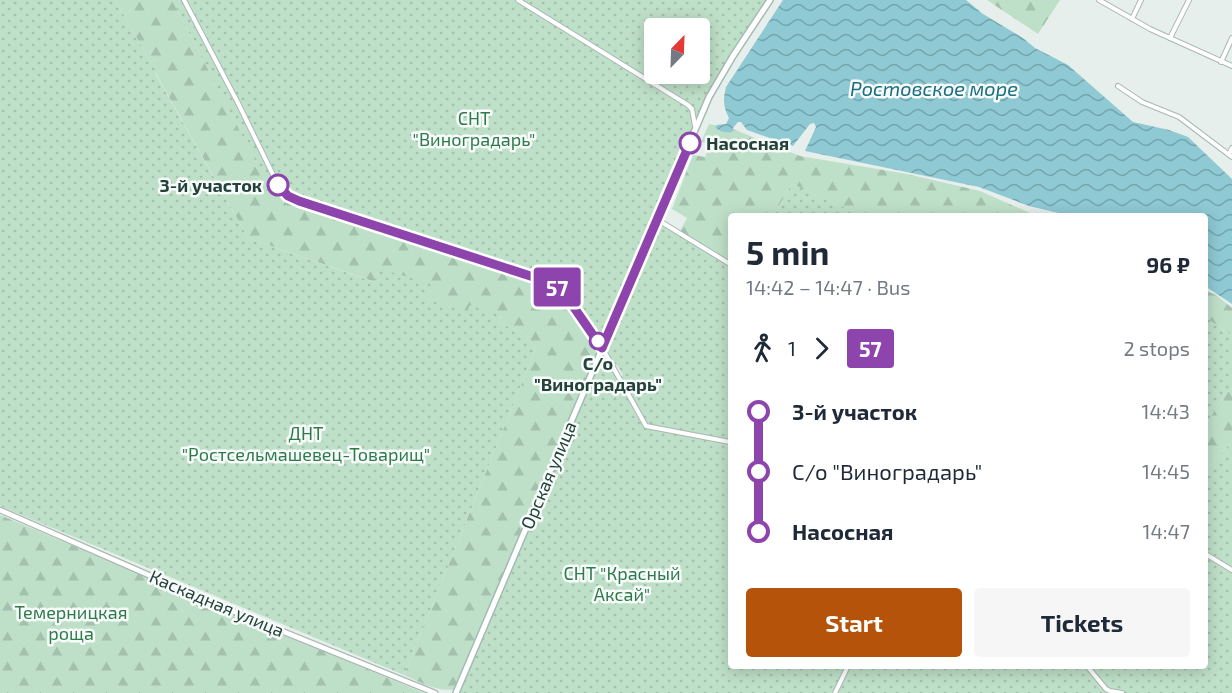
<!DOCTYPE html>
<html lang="en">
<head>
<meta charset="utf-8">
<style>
  body { margin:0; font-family:"Exo 2",sans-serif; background:#f6f6f7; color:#1f2937; height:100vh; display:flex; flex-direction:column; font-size:22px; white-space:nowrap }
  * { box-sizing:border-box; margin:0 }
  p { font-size:20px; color:#747a83 }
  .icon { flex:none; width:33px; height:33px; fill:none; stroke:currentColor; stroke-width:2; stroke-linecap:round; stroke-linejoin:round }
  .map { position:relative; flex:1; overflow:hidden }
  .drawer { position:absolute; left:728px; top:213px; width:480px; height:456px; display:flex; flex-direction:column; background:#fff; border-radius:6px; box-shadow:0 3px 15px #0003 }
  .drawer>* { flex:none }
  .badge { padding:0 12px; border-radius:4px; font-size:21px; line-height:39px }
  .needle { width:39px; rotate:23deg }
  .controls { position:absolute; left:644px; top:18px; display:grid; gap:12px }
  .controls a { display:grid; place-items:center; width:66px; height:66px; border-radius:6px; background:#fff; box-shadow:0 3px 15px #0003; font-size:30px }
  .map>.badge { position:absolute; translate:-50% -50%; box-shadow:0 0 0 3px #fff }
  .legs { display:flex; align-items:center; gap:9px; height:66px; padding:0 18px; font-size:20px }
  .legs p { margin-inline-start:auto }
  .overview { display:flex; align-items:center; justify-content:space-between; height:102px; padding:0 18px }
  h1 { font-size:33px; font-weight:700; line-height:45px }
  .action { display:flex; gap:12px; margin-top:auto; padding:12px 18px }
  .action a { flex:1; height:69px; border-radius:6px; background:#b45309; color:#fff; font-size:24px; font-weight:700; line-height:69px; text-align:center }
  .action a+a { background:#f6f6f7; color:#1f2937 }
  ul { padding:0 18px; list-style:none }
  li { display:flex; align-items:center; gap:21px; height:60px; font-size:22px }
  li i { display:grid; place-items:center; width:9px; height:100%; margin:0 8px; background:currentColor }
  li i::after { content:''; width:15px; height:15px; margin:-8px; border:4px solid; border-radius:50%; background:#fff }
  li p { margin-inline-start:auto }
  li:first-child i { background:linear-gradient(#0000 50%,currentColor 0) }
  li:last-child i { background:linear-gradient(currentColor 50%,#0000 0) }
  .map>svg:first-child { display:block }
  .forest { fill:url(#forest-firs) }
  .park { fill:url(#park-dots); fill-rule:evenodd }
  .water { fill:url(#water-waves) }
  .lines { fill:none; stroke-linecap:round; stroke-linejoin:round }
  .minor-casing { stroke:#a8b8b2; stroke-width:6 }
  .tertiary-casing { stroke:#a8b8b2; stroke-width:7 }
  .secondary-casing { stroke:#a4bbb3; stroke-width:8 }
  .minor { stroke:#fff; stroke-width:4 }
  .tertiary { stroke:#fff; stroke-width:4.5 }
  .secondary { stroke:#fff; stroke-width:5 }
  .line-1-casing { stroke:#fff; stroke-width:14 }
  .line-1 { stroke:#8e44ad; stroke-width:9 }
  .stop-1-dot { fill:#fff; stroke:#8e44ad; stroke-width:3 }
  .labels { text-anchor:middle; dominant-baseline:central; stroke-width:5; stroke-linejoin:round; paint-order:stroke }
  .park-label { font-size:18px; fill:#2d7a4b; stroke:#f7fbf9 }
  .stop-label { font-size:18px; font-weight:bold; fill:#24423a; stroke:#f7fbf9; text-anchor:start }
  .street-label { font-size:18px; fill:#24423a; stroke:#f7fbf9 }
  .water-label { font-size:20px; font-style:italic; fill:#1c6f80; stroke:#f7fbf9 }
</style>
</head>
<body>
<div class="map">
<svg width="1232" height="693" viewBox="0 0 1232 693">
  <defs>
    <pattern id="forest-firs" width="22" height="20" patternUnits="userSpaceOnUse" patternTransform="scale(1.5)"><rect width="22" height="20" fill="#bfe0c8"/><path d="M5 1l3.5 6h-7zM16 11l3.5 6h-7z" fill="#a4c1ad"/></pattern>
    <pattern id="park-dots" width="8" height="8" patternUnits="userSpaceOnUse" patternTransform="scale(1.5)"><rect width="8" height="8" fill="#bfe0c8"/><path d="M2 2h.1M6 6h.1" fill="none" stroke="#a4c1ad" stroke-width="1.8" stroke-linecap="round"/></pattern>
    <pattern id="water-waves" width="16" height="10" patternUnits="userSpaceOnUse" patternTransform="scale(1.5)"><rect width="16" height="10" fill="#8ec9d4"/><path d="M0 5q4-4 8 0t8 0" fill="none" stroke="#74a5ad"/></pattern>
  </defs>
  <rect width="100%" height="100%" fill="#e6efeb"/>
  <g class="forest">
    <path d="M115 0H172L270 188 284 201 303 209 551 286 566 300 598 352 455 689C439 693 419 682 404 675L536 348 522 332 498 323 501 316 470 306 468 313 427 299 432 284 375 282 248 238 155 72 156 59 150 61Z"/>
    <path d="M987 0H1060L1038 34Z"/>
    <path d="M709 124 733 129 800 156 907 174 980 191 1037 216H861L792 184 773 216H730V264L679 233 687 218 672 209 693 155 705 157 711 144 701 142Z"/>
    <path d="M1204 290 1216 295 1232 308V336L1205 317Z"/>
    <path d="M1232 388V441L1205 473V426L1224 395Z"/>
    <path d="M0 515 424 693H0Z"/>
  </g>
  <g class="park">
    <path d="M0 0H115L150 61 156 59 161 70 155 73 248 238 374 282 380 269 433 284 427 299 467 312 470 305 501 315 498 323 522 332 536 348 404 675 0 506Z"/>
    <path d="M172 0H768L709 92 598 352 566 300 551 286 303 209 284 201 270 189ZM654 28H699V74H654Z"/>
    <path d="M792 184 861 215V216H773Z"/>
    <path d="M659 221 730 264V666H1204L1205 473 1232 441V693H459L600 352 617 379 623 375 617 365 614 368 606 355 608 351 605 350Z"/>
    <path d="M1205 317 1232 336V388L1224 395 1205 426Z"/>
  </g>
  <path class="water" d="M783 0H966L983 14 1023 38 1035 48 1068 65 1133 122 1169 130 1188 137 1232 179V304L1205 286 1204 216H1071L1029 206 979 187 805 151 816 127 814 123 810 124 793 146 747 130 741 122H738L733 128 732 132C725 133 720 132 715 127L717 125 726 124 729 118C723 106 723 100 726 87Z"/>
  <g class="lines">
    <defs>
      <g id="minor">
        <path d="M184 0 238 103 278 185 288 196 299 201 540 278 556 286 563 293 599 342 646 426 730 442"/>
        <path d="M518 0 688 105 692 109 695 126"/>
        <path d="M1099 0 1150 29 1232 66"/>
        <path d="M1132 19 1141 0"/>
        <path d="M1170 38 1189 0"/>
        <path d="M1221 62 1232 38"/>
        <path d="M1118 86 1142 102 1179 117 1232 157"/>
        <path d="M1229 154 1232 148"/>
        <path d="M658 220 730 264"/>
        <path d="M1204 553 1232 570"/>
        <path d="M1087 666 1106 689 1110 691 1122 693"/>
        <path d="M835 693 848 666"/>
      </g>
      <path id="tertiary" d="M0 510 215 604 435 693"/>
      <path id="secondary" d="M456 693 709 97 733 56 770 0"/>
    </defs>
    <use href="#minor" class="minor-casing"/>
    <use href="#tertiary" class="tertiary-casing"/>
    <use href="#secondary" class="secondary-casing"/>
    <use href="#minor" class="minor"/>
    <use href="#tertiary" class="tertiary"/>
    <use href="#secondary" class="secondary"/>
  </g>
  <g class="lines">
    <defs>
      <path id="line-1" d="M278 185 288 196 299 201 549 282 564 293 602 348 690 143"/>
    </defs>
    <use href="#line-1" class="line-1-casing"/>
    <use href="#line-1" class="line-1"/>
  </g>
  <g class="stop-1-dot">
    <circle cx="690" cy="143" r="10"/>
    <circle cx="278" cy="185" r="10"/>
    <circle cx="598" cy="341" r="8"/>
  </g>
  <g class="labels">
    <g class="park-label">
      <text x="474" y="118">СНТ<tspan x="474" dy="21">"Виноградарь"</tspan></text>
      <text x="306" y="433">ДНТ<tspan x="306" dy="21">"Ростсельмашевец-Товарищ"</tspan></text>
      <text x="622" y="573">СНТ "Красный<tspan x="622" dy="21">Аксай"</tspan></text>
      <text x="71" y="612">Темерницкая<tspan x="71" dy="21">роща</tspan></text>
    </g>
    <g class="stop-label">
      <text x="706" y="143">Насосная</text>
      <text x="262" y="185" text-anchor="end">3-й участок</text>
      <text x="598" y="363" text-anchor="middle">С/о<tspan x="598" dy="21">"Виноградарь"</tspan></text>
    </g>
    <g class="street-label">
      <text transform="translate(548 475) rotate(-67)">Орская улица</text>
      <text transform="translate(217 603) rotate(23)">Каскадная улица</text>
    </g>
    <g class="water-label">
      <text x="934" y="88">Ростовское море</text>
    </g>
  </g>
</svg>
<div class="controls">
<a><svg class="needle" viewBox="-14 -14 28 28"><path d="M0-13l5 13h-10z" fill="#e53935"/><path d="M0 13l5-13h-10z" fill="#747a83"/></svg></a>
</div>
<b class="badge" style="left:557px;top:287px;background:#8e44ad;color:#fff">57</b>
<section class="drawer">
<div class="overview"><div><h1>5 min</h1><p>14:42 – 14:47 · Bus</p></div><b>96 ₽</b></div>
<div class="legs"><svg class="icon" aria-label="walk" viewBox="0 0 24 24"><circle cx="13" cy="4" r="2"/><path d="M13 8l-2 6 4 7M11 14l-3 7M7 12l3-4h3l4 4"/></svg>1<svg class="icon" aria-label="forward" viewBox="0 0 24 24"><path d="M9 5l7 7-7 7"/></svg><b class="badge" style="background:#8e44ad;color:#fff">57</b><p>2 stops</p></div>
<ul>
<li><i style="color:#8e44ad"></i><b>3-й участок</b><p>14:43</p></li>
<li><i style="color:#8e44ad"></i><span>С/о &quot;Виноградарь&quot;</span><p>14:45</p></li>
<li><i style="color:#8e44ad"></i><b>Насосная</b><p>14:47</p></li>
</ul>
<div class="action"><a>Start</a><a>Tickets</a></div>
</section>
</div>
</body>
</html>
